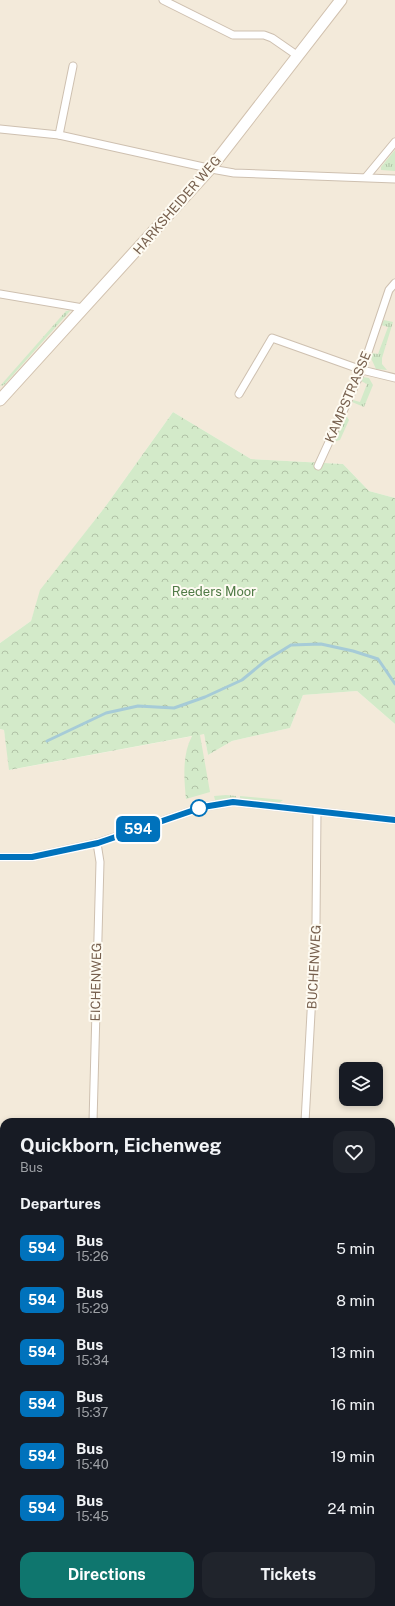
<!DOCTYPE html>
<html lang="en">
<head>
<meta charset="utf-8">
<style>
  body { margin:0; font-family:"Public Sans",sans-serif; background:#20242c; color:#f1f3f6; height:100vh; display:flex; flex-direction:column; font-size:15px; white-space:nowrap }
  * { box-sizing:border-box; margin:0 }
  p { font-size:13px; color:#9ea1a6 }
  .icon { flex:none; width:22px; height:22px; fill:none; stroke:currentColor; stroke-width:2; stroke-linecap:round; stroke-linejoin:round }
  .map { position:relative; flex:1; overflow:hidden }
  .drawer { position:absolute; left:0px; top:1118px; width:395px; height:488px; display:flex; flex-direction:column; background:#171b24; border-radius:12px 12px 0 0; box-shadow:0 2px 6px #0003 }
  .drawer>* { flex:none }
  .badge { padding:0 8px; border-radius:6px; font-size:14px; line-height:26px }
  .buttons { position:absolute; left:339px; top:1062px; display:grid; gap:8px }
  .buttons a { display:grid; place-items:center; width:44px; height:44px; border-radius:8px; background:#171b24; box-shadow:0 2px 6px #0003; font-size:20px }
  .map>.badge { position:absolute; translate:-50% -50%; box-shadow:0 0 0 2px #fff }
  h2 { padding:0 20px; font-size:15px; line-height:36px }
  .round { display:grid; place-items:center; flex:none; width:42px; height:42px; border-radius:12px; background:#20242c }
  .summary { display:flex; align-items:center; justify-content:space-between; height:68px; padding:0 20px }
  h1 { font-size:19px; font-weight:700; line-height:30px }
  .button { display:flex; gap:8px; margin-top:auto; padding:8px 20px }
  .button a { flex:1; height:46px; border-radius:12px; background:#0f766e; color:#fff; font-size:16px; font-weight:700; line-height:46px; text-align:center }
  .button a+a { background:#20242c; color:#f1f3f6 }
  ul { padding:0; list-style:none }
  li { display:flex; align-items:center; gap:12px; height:52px; padding:0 20px }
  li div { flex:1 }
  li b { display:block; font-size:15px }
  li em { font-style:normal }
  li .badge { min-width:44px; font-weight:700; text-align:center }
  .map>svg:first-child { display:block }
  .residential { fill:#f3eada; fill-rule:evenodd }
  .grass { fill:url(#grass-tufts) }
  .forest { fill:url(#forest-crowns) }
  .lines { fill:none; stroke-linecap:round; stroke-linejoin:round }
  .stream { stroke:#a6cbd7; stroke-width:3 }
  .street-casing { stroke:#cec0b0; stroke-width:9 }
  .secondary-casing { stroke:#d1c1ae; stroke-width:13 }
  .street { stroke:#fff; stroke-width:7 }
  .secondary { stroke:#fff; stroke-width:11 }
  .line-casing { stroke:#fff; stroke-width:9 }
  .line { stroke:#0072bc; stroke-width:6 }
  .stop-dot { fill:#fff; stroke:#0072bc; stroke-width:2 }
  .labels { text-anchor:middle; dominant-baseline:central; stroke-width:4; stroke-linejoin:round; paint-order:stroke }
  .street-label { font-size:13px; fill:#77604e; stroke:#fefbf2 }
  .park-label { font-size:13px; fill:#517b47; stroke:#fefbf2 }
</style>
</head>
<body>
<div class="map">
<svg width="395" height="1606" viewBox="0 0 395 1606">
  <defs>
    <pattern id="grass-tufts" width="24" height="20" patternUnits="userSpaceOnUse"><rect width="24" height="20" fill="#d3eac9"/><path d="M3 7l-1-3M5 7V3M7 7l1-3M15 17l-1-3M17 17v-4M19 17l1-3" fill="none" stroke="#b0c1a5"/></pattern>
    <pattern id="forest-crowns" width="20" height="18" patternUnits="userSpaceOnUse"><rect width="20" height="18" fill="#d3eac9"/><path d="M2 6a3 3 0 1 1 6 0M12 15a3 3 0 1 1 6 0" fill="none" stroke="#b0c1a5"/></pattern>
  </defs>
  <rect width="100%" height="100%" fill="#fcf7eb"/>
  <g class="residential">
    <path d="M0 0H395V498L369 491 343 464 251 459 173 412 105 507 41 590 31 621 0 643Z"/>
    <path d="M357 691 395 724V1606H0V729L4 730 10 770 204 734 208 755 232 741 290 728 303 695ZM346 1069H376V1099H346ZM4 1122H391V1602H4Z"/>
  </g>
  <g class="grass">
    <path d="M395 150V171L381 170V167Z"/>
    <path d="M71 310 4 385 0 386 66 311Z"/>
    <path d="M384 320 393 322 382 358V364L387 370 376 369 370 356 372 353 378 354 388 327 381 325Z"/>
    <path d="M363 377 369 378 373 385 364 407 352 402 353 400 360 402 367 384 361 381Z"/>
    <path d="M343 416 347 417 349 420 340 440 332 442Z"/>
    <path d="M226 795 236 796V799L215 800 214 796Z"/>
    <path d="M240 796 283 800 279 803 240 800Z"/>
  </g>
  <path class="forest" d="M173 412 251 459 343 464 369 491 395 498V724L357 691 303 695 290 728 232 741 208 755 204 734 200 735 210 792 186 799C184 778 182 755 192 736L9 770 4 730 0 729V643L31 621 40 590 105 507Z"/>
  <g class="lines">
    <path class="stream" d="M47 741 106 713 138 706 174 708 205 697 242 680 265 661 291 645 321 644 353 651 378 659 395 684"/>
    <defs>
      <g id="street">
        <path d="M163 0 233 35H264L272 38 298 56"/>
        <path d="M0 129 59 135 217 170 234 173 395 179"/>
        <path d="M59 135 73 66"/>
        <path d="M366 177 395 142"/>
        <path d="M0 294 83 308"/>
        <path d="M239 394 272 338 362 370 395 378"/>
        <path d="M318 466 362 370 389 290 395 283"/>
        <path d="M0 857H32L97 843 203 807 233 802 395 820"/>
        <path d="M93 1122 100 862 97 843"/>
        <path d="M305 1122 316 922 317 812"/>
        <path d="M391 1183H395"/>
        <path d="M0 1303H4"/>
        <path d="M391 1315H395"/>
        <path d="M0 1366 4 1370"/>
        <path d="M0 1481 4 1480"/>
        <path d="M391 1506 395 1505"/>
        <path d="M225 1602 228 1606"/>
        <path d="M300 1602 303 1606"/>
        <path d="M51 1606 63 1602"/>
      </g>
      <path id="secondary" d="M0 400 210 169 341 0"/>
    </defs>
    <use href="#street" class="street-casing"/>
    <use href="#secondary" class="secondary-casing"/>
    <use href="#street" class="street"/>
    <use href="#secondary" class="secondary"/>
  </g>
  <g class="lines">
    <defs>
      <path id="line" d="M0 857H32L98 843 203 807 233 802 395 820"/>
    </defs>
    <use href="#line" class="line-casing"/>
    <use href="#line" class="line"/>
  </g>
  <circle class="stop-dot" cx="199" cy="808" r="8"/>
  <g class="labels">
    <g class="street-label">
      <text transform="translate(177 205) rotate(-49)">HARKSHEIDER WEG</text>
      <text transform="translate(348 397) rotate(-67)">KAMPSTRASSE</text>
      <text transform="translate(314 967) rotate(-87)">BUCHENWEG</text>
      <text transform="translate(96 982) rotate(-89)">EICHENWEG</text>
    </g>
    <g class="park-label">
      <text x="214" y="591">Reeders Moor</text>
    </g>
  </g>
</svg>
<div class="buttons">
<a><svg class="icon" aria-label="layers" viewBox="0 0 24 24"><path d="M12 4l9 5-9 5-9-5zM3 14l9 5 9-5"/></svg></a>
</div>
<b class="badge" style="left:138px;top:829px;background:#0072bc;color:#fff">594</b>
<section class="drawer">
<div class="summary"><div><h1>Quickborn, Eichenweg</h1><p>Bus</p></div><a class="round"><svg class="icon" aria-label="heart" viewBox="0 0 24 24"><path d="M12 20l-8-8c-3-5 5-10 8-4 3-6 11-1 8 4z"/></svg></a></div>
<h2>Departures</h2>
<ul>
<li><span class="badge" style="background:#0072bc;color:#fff">594</span><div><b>Bus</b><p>15:26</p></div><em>5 min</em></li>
<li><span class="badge" style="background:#0072bc;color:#fff">594</span><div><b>Bus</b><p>15:29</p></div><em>8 min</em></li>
<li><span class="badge" style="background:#0072bc;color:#fff">594</span><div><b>Bus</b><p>15:34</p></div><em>13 min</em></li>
<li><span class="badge" style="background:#0072bc;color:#fff">594</span><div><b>Bus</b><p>15:37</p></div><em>16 min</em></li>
<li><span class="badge" style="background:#0072bc;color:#fff">594</span><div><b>Bus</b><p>15:40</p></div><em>19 min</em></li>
<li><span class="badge" style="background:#0072bc;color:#fff">594</span><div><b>Bus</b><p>15:45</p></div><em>24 min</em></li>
</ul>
<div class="button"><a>Directions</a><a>Tickets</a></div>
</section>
</div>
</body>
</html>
